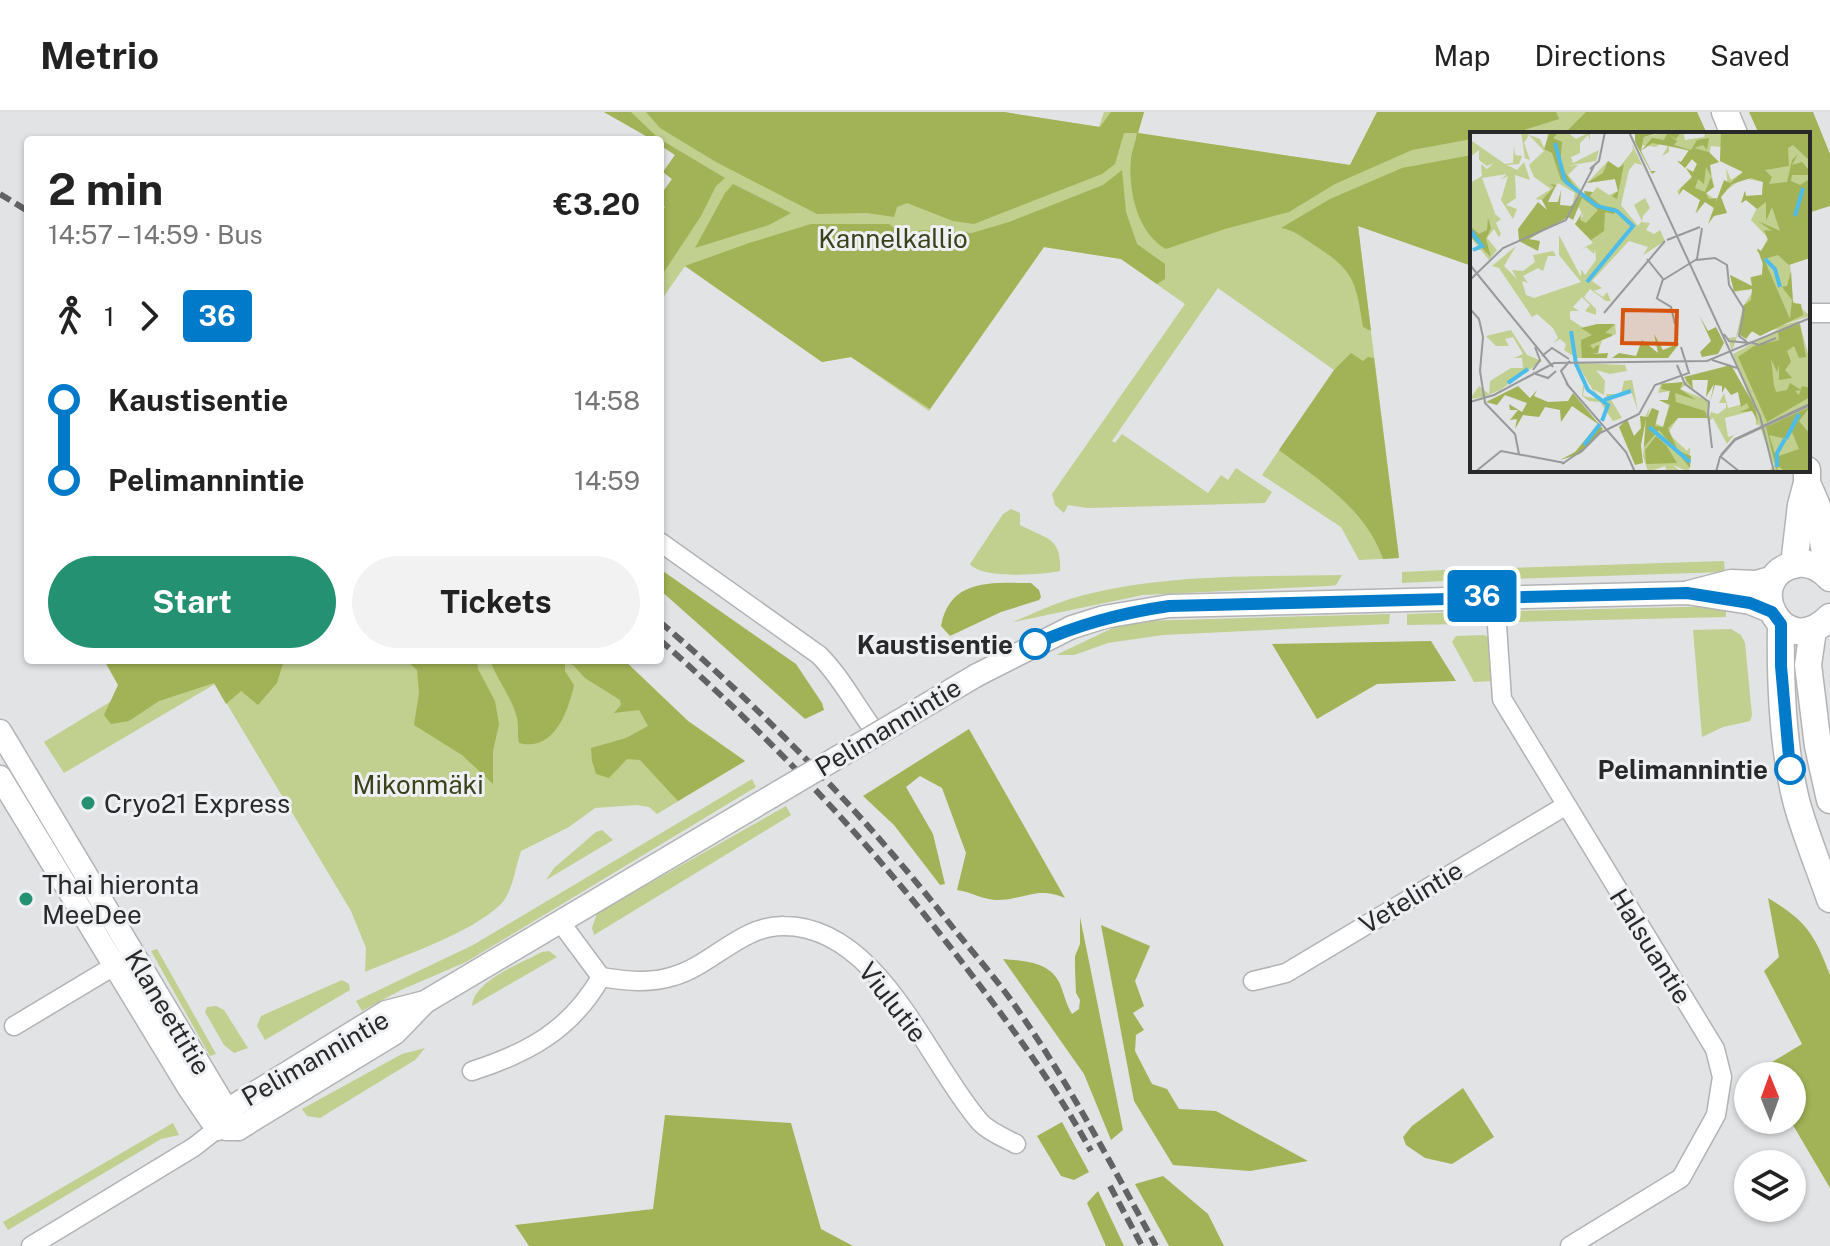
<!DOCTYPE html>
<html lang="en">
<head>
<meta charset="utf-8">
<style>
  body { margin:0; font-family:"Public Sans",sans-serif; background:#f2f2f2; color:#222; height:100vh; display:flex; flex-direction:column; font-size:30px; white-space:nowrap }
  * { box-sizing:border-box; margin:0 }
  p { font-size:26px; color:#767676 }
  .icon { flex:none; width:44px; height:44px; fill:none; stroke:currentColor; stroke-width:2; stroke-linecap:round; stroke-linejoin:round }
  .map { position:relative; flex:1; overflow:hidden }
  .panel { position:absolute; left:24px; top:24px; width:640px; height:528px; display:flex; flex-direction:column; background:#fff; border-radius:8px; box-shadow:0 2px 6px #0004 }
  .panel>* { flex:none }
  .badge { padding:0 16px; border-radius:6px; font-size:28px; line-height:52px }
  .needle { width:52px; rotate:359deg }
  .buttons { position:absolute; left:1734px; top:950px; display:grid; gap:16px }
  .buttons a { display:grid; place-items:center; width:72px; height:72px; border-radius:50%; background:#fff; box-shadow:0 2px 6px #0004; font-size:40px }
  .map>.badge { position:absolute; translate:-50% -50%; box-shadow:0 0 0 4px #fff }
  .legs { display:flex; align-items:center; gap:12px; height:88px; padding:0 24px; font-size:26px }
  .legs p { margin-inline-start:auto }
  .head { display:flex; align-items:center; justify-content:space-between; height:136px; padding:0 24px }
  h1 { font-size:44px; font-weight:700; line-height:60px }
  .action { display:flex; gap:16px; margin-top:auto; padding:16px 24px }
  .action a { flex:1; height:92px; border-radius:48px; background:#249272; color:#fff; font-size:32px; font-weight:700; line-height:92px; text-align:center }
  .action a+a { background:#f2f2f2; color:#222 }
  ul { padding:0 24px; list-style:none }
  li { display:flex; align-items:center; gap:28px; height:80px; font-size:30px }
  li i { display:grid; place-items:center; width:12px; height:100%; margin:0 10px; background:currentColor }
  li i::after { content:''; width:20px; height:20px; margin:-10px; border:6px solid; border-radius:50%; background:#fff }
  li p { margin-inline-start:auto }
  li:first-child i { background:linear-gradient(#0000 50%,currentColor 0) }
  li:last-child i { background:linear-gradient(currentColor 50%,#0000 0) }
  header { display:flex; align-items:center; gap:48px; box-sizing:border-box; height:112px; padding:0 40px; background:#fff; border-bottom:2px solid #e0e0e0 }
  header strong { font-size:38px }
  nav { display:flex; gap:44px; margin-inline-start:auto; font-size:28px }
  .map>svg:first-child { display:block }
  .green { fill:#c1cf8f }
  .forest { fill:#a1b356 }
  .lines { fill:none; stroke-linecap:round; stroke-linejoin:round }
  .minor-casing { stroke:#b3b3b6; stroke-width:21 }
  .tertiary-casing { stroke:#b3b3b6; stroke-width:25 }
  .secondary-casing { stroke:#b3b3b6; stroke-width:29 }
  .minor { stroke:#fff; stroke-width:18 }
  .tertiary { stroke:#fff; stroke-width:22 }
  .secondary { stroke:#fff; stroke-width:26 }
  .rail { stroke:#626264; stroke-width:6; stroke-dasharray:12 6; stroke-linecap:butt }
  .tertiary-bridge-casing { stroke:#b3b3b6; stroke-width:25; stroke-linecap:butt }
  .tertiary-bridge { stroke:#fff; stroke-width:22 }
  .line-1-casing { stroke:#fff; stroke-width:18 }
  .line-1 { stroke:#007ac9; stroke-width:12 }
  .stop-1-dot { fill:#fff; stroke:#007ac9; stroke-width:4 }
  .poi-dot { fill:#249272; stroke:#eff0f3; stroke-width:3 }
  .labels { text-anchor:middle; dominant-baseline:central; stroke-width:6; stroke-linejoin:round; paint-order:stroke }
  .park-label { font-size:26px; fill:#3a421b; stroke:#eff0f3 }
  .stop-label { font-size:26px; font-weight:bold; fill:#29292a; stroke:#eff0f3; text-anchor:end }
  .street-label { font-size:26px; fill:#29292a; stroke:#eff0f3 }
  .poi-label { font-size:26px; fill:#29292a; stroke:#eff0f3; text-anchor:start }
  .inset-river { fill:none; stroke:#4cbdeb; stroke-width:4 }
  .inset-road { fill:none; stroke:#98999a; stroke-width:2 }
  .view { fill:#d5540f; fill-opacity:0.15; stroke:#d5540f; stroke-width:4 }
  .inset-edge { fill:none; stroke:#29292a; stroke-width:4 }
</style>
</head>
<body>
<header>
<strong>Metrio</strong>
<nav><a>Map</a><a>Directions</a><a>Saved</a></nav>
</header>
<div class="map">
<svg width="1830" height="1134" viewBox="0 0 1830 1134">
  <rect width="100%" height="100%" fill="#e2e3e5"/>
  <g class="green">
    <path d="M604 0H1004L1099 15 1104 0H1144L1138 21 1350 53 1377 0H1697L1707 22H1472V154L1358 114 1399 446 1359 448 1341 415 1262 363 1334 258 1218 176 1112 329 1115 331 1122 322 1208 381 1221 363 1228 368 1236 356 1272 380 1265 391 1088 396 1068 393 1064 401 1055 393 1052 382 1185 192 1121 147 1044 135 929 299 851 245 822 250 685 154 660 190V102L665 95 660 91V84L672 67 663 60 675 43 660 33V28H653Z"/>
    <path d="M1011 397 1020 401V413C1046 427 1062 425 1060 459 1041 463 981 467 970 452L1003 402Z"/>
    <path d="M1724 449 1725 460 1477 468V457Z"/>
    <path d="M1464 457 1465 468 1402 471V460Z"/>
    <path d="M1342 463 1336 473 1329 474 1143 483 1013 510C1032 502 1051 493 1070 487 1158 461 1252 465 1342 463Z"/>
    <path d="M1726 494V505L1518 510 1517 499Z"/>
    <path d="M1466 500V512L1407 513V502Z"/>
    <path d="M1390 502 1389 512 1163 523 1108 531 1074 543H1056L1117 514 1140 509Z"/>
    <path d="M1731 517 1741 523 1745 531 1752 603 1750 609 1723 615 1702 625 1693 518Z"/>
    <path d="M1484 523 1489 525 1493 569 1474 570 1452 530 1456 524Z"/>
    <path d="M179 548H624L688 609 745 649 657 702 649 695 637 693 595 696 569 715 521 739C515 756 513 779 501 792 472 821 404 843 365 860L366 836 351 799 215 572 64 661 44 630Z"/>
    <path d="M752 667 756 675 466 850 401 878 362 899 356 889 473 833Z"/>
    <path d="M786 694 791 703 594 823 592 816 597 801Z"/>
    <path d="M602 718 613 728 546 768 554 756 596 720Z"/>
    <path d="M157 837 216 942 210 944 151 839Z"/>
    <path d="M549 839 557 845 472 894C474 868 520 852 542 840Z"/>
    <path d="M342 868 349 872 350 878 265 928 257 914 261 904Z"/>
    <path d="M216 894 224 898 248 936 234 941 224 933 205 900 207 895Z"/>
    <path d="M425 936 415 948 320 1006 307 1004 302 997 402 942Z"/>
    <path d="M173 1011 179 1023 161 1027 8 1118 3 1110Z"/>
  </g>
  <g class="forest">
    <path d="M604 0H631L658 26 725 66 716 74 701 104 660 166V102L665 95 660 91V84L672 67 663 60 675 43 660 33V28H653Z"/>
    <path d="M646 0H1004L1100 15 1111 0H1144L1138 21 1350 53 1377 0H1556L1559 7 1521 19 1472 22V27L1412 38 1335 72 1289 100 1225 117 1166 137C1137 121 1128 78 1131 46 1132 38 1136 29 1137 21H1124L1115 52 1102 62 974 112 953 109 907 91 897 95 894 105 867 101 817 102 716 50 660 16Z"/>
    <path d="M1586 0H1697L1707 22H1564Z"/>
    <path d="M1749 0H1813L1830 42V94L1808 101V22H1759Z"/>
    <path d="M1472 43V154L1358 114 1371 219 1363 215C1356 169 1354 158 1314 133 1302 125 1294 118 1281 116L1330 87 1402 56Z"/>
    <path d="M1122 58 1126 100 1137 132 1165 152V167L1157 172 1121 147 1044 135 930 297 851 245 822 250 685 154 749 131 811 112H889L903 122 923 118 972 121 1009 110 1103 73Z"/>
    <path d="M733 72 791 101 769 113 695 136 725 81Z"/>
    <path d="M1351 241 1363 249 1368 245 1374 246 1399 446 1383 447C1366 397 1319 368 1279 338L1334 258Z"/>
    <path d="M660 457 796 552 822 591 824 598 805 607 660 478Z"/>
    <path d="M1031 471 1039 478 1041 485 1039 488 1001 500 950 524 941 514C950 466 992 471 1031 471Z"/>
    <path d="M1431 529 1456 569 1377 572 1317 607 1272 532Z"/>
    <path d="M104 548H284L277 571 258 593 241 579 226 592 214 571 159 589 129 609 111 612 104 603 118 573Z"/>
    <path d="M400 548H477L478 557 495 589 499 612 493 639V672L462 643 414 613 419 581 417 558 407 549Z"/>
    <path d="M490 548H624L688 609 745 649 678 689 640 648 627 647 609 666 596 662 592 649 591 636 626 626 648 614 639 598 614 601 621 593 620 588 585 566 573 553 565 551V559L574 573C568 600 554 640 519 631 517 623 519 614 517 606 512 585 497 568 490 548Z"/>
    <path d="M969 617 1065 786C1036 773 1023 789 995 788 982 787 971 780 957 778L966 741 942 676 920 664 906 675 933 722 945 772 940 773 894 713 863 684Z"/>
    <path d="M1768 786C1806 809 1814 821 1830 863V1076L1790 1008H1792V964H1763L1759 958 1802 932 1764 859 1779 845Z"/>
    <path d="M1080 805 1123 1018 1111 1028 1084 962 1003 847C1024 849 1050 849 1060 872 1064 882 1066 892 1072 902L1079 897 1080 888 1076 881 1075 858V844L1080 832Z"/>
    <path d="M1101 813 1150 834 1135 869 1144 894 1133 901 1144 918 1136 923 1135 939 1152 972 1167 977 1179 997 1216 999 1308 1049 1250 1059 1173 1053 1134 989Z"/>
    <path d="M1463 976 1494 1025 1452 1052 1425 1046 1406 1033 1403 1025 1412 1014Z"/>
    <path d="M665 1003 791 1011 821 1117 853 1134H529L515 1113 653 1097Z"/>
    <path d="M1062 1010 1089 1060 1074 1068 1061 1064 1037 1024Z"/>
    <path d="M1163 1064 1208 1102 1224 1134H1169L1135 1072Z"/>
    <path d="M1098 1079 1124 1134H1106L1087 1091Z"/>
  </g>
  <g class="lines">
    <defs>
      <g id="minor">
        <path d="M1808 201H1830"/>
        <path d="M660 430 819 543C842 566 856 595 876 621"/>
        <path d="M1495 484 1502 587 1715 937 1722 965 1716 1003 1681 1066 1570 1134"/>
        <path d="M561 811 601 865C626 869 649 872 674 864 712 853 742 813 784 814 879 814 927 949 980 1010 989 1020 1005 1026 1016 1032"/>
        <path d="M1253 869 1286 861 1565 694"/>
        <path d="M14 914 124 848"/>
        <path d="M472 959C528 941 571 918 601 865"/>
        <path d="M31 1134 194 1035 217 1017"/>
      </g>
      <g id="tertiary">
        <path d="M1689 480 1731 469 1756 470 1777 464"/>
        <path d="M977 563 1072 515 1104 505 1169 494 1687 481 1750 491 1772 500"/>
        <path d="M0 619 238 1017"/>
        <path d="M0 665 189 976 217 1017"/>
        <path d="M217 1017 227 998 386 900 425 890 779 680"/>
        <path d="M226 1017H238L395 921 424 891"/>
      </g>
      <g id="secondary">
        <path d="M1725 0 1734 22"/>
        <path d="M1807 371 1817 394 1829 464"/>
        <path d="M1794 453 1801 393 1807 371V358"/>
        <path d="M1830 466C1821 456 1810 450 1797 452 1739 463 1781 554 1830 505"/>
        <path d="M1781 512C1780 571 1782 635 1797 692 1806 724 1819 755 1830 787"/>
        <path d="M1813 518 1808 553 1818 634 1830 688"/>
      </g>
    </defs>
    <use href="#minor" class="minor-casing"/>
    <use href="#tertiary" class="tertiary-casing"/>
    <use href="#secondary" class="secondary-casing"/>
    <use href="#minor" class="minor"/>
    <use href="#tertiary" class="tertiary"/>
    <use href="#secondary" class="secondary"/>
    <g class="rail">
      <path d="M0 82 28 99"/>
      <path d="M660 510C768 602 866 705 954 817 975 843 999 870 1018 898 1070 973 1112 1054 1156 1134"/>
      <path d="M660 528C777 631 877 738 971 862 1014 918 1057 977 1091 1039"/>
      <path d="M1110 1074 1142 1134"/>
    </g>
    <defs>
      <path id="tertiary-bridge" d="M779 680 977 563"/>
    </defs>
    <use href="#tertiary-bridge" class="tertiary-bridge-casing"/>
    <use href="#tertiary-bridge" class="tertiary-bridge"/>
  </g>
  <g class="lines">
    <defs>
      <path id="line-1" d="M1035 532C1079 512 1121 501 1169 494L1687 481 1750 491 1772 500 1781 512V554L1790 657"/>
    </defs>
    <use href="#line-1" class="line-1-casing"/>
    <use href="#line-1" class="line-1"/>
  </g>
  <g class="stop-1-dot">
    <circle cx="1035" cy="532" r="14"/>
    <circle cx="1790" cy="657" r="14"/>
  </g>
  <g class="poi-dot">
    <circle cx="88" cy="691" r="8"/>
    <circle cx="26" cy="787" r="8"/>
  </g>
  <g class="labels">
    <g class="park-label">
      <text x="893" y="126">Kannelkallio</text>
      <text x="418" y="672">Mikonmäki</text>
    </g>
    <g class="stop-label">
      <text x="1013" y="532">Kaustisentie</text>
      <text x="1768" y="657">Pelimannintie</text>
    </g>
    <g class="street-label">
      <text transform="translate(888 615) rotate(-31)">Pelimannintie</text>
      <text transform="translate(1411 785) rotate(-31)">Vetelintie</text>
      <text transform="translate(1651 834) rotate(58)">Halsuantie</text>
      <text transform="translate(893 890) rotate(52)">Viulutie</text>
      <text transform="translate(168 900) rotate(59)">Klaneettitie</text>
      <text transform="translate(315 946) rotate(-30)">Pelimannintie</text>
    </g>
    <g class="poi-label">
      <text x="104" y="691">Cryo21 Express</text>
      <text x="42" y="772">Thai hieronta<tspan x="42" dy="30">MeeDee</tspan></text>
    </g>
  </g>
  <g transform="translate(1470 20)">
    <rect width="340" height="340" fill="#e2e3e5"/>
    <path d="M51 0 70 7 75 18 78 0H97L106 7 120 0V8L118 3 110 11V21L101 25 103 31 129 18 126 29 96 34 108 33 98 43 122 71 131 73 120 64 127 55 139 63 148 59 145 47 117 51 138 29 149 36 163 18 162 12 172 33 165 31 159 38 151 73 168 94 172 89 164 73 175 66 180 76 173 84 172 90 180 91 176 98 184 102 190 98 195 109 173 123 178 115 159 109 122 149 132 156 124 159 133 165 137 160 141 169H136L120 157 114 165 126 177V183L115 179 120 173 112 165 103 175 109 179H100V187L115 197 145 192 146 202 132 208 128 221 121 220 130 226H106L94 218 96 212 90 207 83 211 88 206 83 196 67 182 62 185 29 136 22 134 46 114 34 134 47 147 42 138 53 139 65 130 63 123 83 119 86 124H78L73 139 68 136 53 144 58 151 52 149 56 163 64 166 111 150 89 123V103L111 145V137L115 143 126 128 125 117 124 122 116 115 109 118 123 111 105 92 113 84 109 75 100 85 105 61 88 51 80 65 72 68 65 67 81 57 64 45 59 33 74 19 59 3 54 11 60 28 55 26ZM198 0H213L215 8 234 5 235 0H340V69L336 71 340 126 320 132 323 169 340 184 308 194 329 189 340 229V340L299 339 304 333 263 222 309 197 268 202 262 219 258 206 266 205 273 174 282 161V157L264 160 260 143 282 154 280 146 292 142 293 126 286 118 291 119 298 106 281 88 287 76 276 68 271 71 275 59 276 64 292 63 293 50 273 46 258 57 256 36 261 48 273 40 250 29 251 15 241 14 239 24 249 30 240 33 244 55 236 61 247 69 244 76 235 70 225 82 230 68 213 57 209 63 207 59 222 45 216 36 223 40 227 32 222 27 215 36 207 29 211 30 219 19 199 14V20L192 24 198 14 193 10 186 15 172 13 174 5ZM2 9 35 32 43 31 44 13 45 23 52 24 49 32 37 33 47 38 54 30 60 48 45 43 46 66 36 73 47 77 43 87 31 68 38 44 30 48 37 42 12 46 25 81 21 98 25 82 31 87 26 91 31 102 29 105 24 97 17 106 27 118 19 128 11 118H2L8 115 0 104V51L12 44 11 32 17 37 24 31 17 34 9 28V18L0 25ZM41 198 57 223 72 229 30 258 14 265 0 267 9 254 19 262 20 249 41 236H53L52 226H44L53 222 43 205 35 207 39 214H26L16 204ZM107 231 155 233 157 239 140 242 126 238 135 249 134 263 123 257 139 277 136 262H151L154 249 162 248 168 279 161 259 140 266 152 286 143 289 130 270 119 269 112 264 113 253 118 261 114 256 113 264 128 267ZM217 243 223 259 217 252 210 257 239 269 238 287 241 280 248 282 256 276V271H249L254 261 258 276 277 271 285 275 292 292 286 293 285 278 255 286 258 305 264 303 257 312 243 286 238 290 237 285 208 286 198 301 217 319 220 315 219 340 203 333 211 340H197L195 334 178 340 173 324 176 283 180 275 178 284 182 276 189 279 183 290 193 295 199 273 189 268H198L200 259 188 261 191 251H215Z" fill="#c1cf8f"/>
    <path d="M80 0H89L83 6 92 10 90 33 109 61 91 48 82 21 74 17ZM165 0 188 1 174 5 171 19 182 6 194 8 198 0H211L206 7 198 2 207 9 204 13 221 18 227 8 239 6 237 18 233 13 224 16 239 20 249 30 240 33 241 44 236 35 234 52 228 47 225 56 235 60 241 45 244 55 236 61 239 67 247 66 244 76 235 70 226 81 230 68 213 57 209 63 211 56 222 45 216 36 223 40 227 32 222 27 215 36 207 29 211 30 219 18 182 11 171 19 181 39H186L182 42 165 10ZM251 0H340V29L323 13 318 16 319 34 295 38 302 45 299 52 317 50 322 28 328 22 322 33 332 30 339 38 340 43H322L321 49 330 53 338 48 340 126 319 133 308 123 294 127 320 187 322 168 312 155 317 154 321 139 323 171 331 172 333 183 290 204 282 199 276 207 270 203 273 174 281 168 282 157 264 159 260 143 282 154 281 145 292 143 293 132 287 116 291 119 298 108 294 98 302 99 288 89 310 99 302 75 296 89V70L287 77 276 68 271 71 275 59 276 64 292 63 293 50 281 46 262 52 251 65 257 81 244 84 238 92 254 48 260 51 273 40 250 29ZM138 29 148 36 154 32 147 67 142 64 148 59 145 47 117 51 133 41ZM80 52 86 53 78 70H88L91 58 90 73 101 74 110 64 116 67 114 59 123 60 120 64 132 74 146 76 144 82 135 80 134 99 121 108 105 92 112 81 110 88 116 91 128 78 112 66 103 88 98 85 59 107 70 109 68 119 49 109 48 97 68 70 77 78 72 68 84 55ZM18 86 21 96 16 107 21 125 0 104V94L9 102 17 98ZM229 183 238 199 246 195 254 211 248 222 232 225 230 220 241 209ZM127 192H145L135 201 142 202V204L120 213 123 217 126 214 129 213 128 221 121 222 138 221 137 226H112L111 208 122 203 111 196ZM330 192 336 225 329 226 324 214 317 219 321 230 315 238 322 246 309 248V233L307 240 301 227 304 253 306 260 317 258 320 251 331 258 325 259 329 263 332 254 340 256V265L297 290 268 225 284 214 309 208 308 199ZM184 202 193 218 207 212 205 206 209 212 198 226H142L149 221 166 224 172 208 188 221ZM261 233 285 275 288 290 282 279 270 280 279 276 277 271 271 275 268 260 261 263 255 255 252 261V254L245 253 240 270 244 252 236 265 238 248H222L223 257 214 245ZM213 250 210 257 226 268 205 261 206 270 235 279 238 286H208L198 296 208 319 221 324 220 336 189 298 174 315 176 287 171 313 173 331 165 333 149 295 157 287 164 304 171 296 170 284 178 285 182 276 189 279 185 294 193 295 200 273 189 268H198L200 259 191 257 192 252ZM48 254 60 266 67 258 64 264 78 270 98 269 103 261 133 297 110 322 90 328 105 320 128 292 102 274 91 290 90 278 75 275 69 285 53 283 45 297 47 287 40 288 48 278H40L39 272 52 280 57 271 35 263 27 273 16 270ZM340 275 329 289 340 302V340H316L308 334 307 340 296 295ZM322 300 329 317 306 325 299 303 316 307ZM186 304 196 313 207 331 176 332 175 318Z" fill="#a1b356" fill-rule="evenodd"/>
    <path class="inset-river" d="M85 11 95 49 127 74 147 79 163 94 117 150M325 84 333 56M0 98 12 114 3 118M295 127 305 137 310 155M101 199 106 232 118 258 138 273 132 289M38 251 58 237M134 268 161 259M179 295 220 330M316 307 329 282M114 313 130 292M307 335V321L315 307"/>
    <path class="inset-road" d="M159 0 290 284 304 340M120 37 129 29 135 0M197 108 230 95M177 127 193 147 187 166M226 128 245 126 257 133 259 153 274 177 269 204 277 210M0 133 83 235M0 148 33 116 96 88 124 34M193 148 227 127 232 96M186 166 201 175 205 192M0 177 9 187 13 205 10 239 15 271 45 302 49 322M134 181 195 109M254 202 259 209 280 211M280 210 289 213 306 206M72 224 82 216 99 227M242 228 267 236M207 233 215 252 239 270 238 283M63 238 70 228 65 215M63 241 78 246 86 239M96 251 156 320 165 340M98 253 91 239 100 229M0 270 24 263 84 231 237 229 340 186M238 281 242 316M128 302 169 282 185 253 219 241 211 215M111 320 132 299M251 323 265 307 340 272M251 325 270 340M92 332 114 317M5 340 31 319 95 331M246 340 250 325 265 308 340 273"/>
    <path class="view" d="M153 178 207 179 206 212 152 211Z"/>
    <rect width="340" height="340" class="inset-edge"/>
  </g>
</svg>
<div class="buttons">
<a><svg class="needle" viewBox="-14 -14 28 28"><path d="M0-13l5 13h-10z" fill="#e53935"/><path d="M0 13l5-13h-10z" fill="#767676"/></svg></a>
<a><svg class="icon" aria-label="layers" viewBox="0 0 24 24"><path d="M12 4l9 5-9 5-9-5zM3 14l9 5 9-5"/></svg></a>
</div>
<b class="badge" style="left:1482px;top:484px;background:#007ac9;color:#fff">36</b>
<section class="panel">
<div class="head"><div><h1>2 min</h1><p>14:57 – 14:59 · Bus</p></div><b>€3.20</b></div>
<div class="legs"><svg class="icon" aria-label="walk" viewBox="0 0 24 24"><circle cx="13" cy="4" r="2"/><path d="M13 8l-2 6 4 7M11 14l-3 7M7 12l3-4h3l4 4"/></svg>1<svg class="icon" aria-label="forward" viewBox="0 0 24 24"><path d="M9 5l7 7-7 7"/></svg><b class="badge" style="background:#007ac9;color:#fff">36</b></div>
<ul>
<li><i style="color:#007ac9"></i><b>Kaustisentie</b><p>14:58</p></li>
<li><i style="color:#007ac9"></i><b>Pelimannintie</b><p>14:59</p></li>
</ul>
<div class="action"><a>Start</a><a>Tickets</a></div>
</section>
</div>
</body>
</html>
